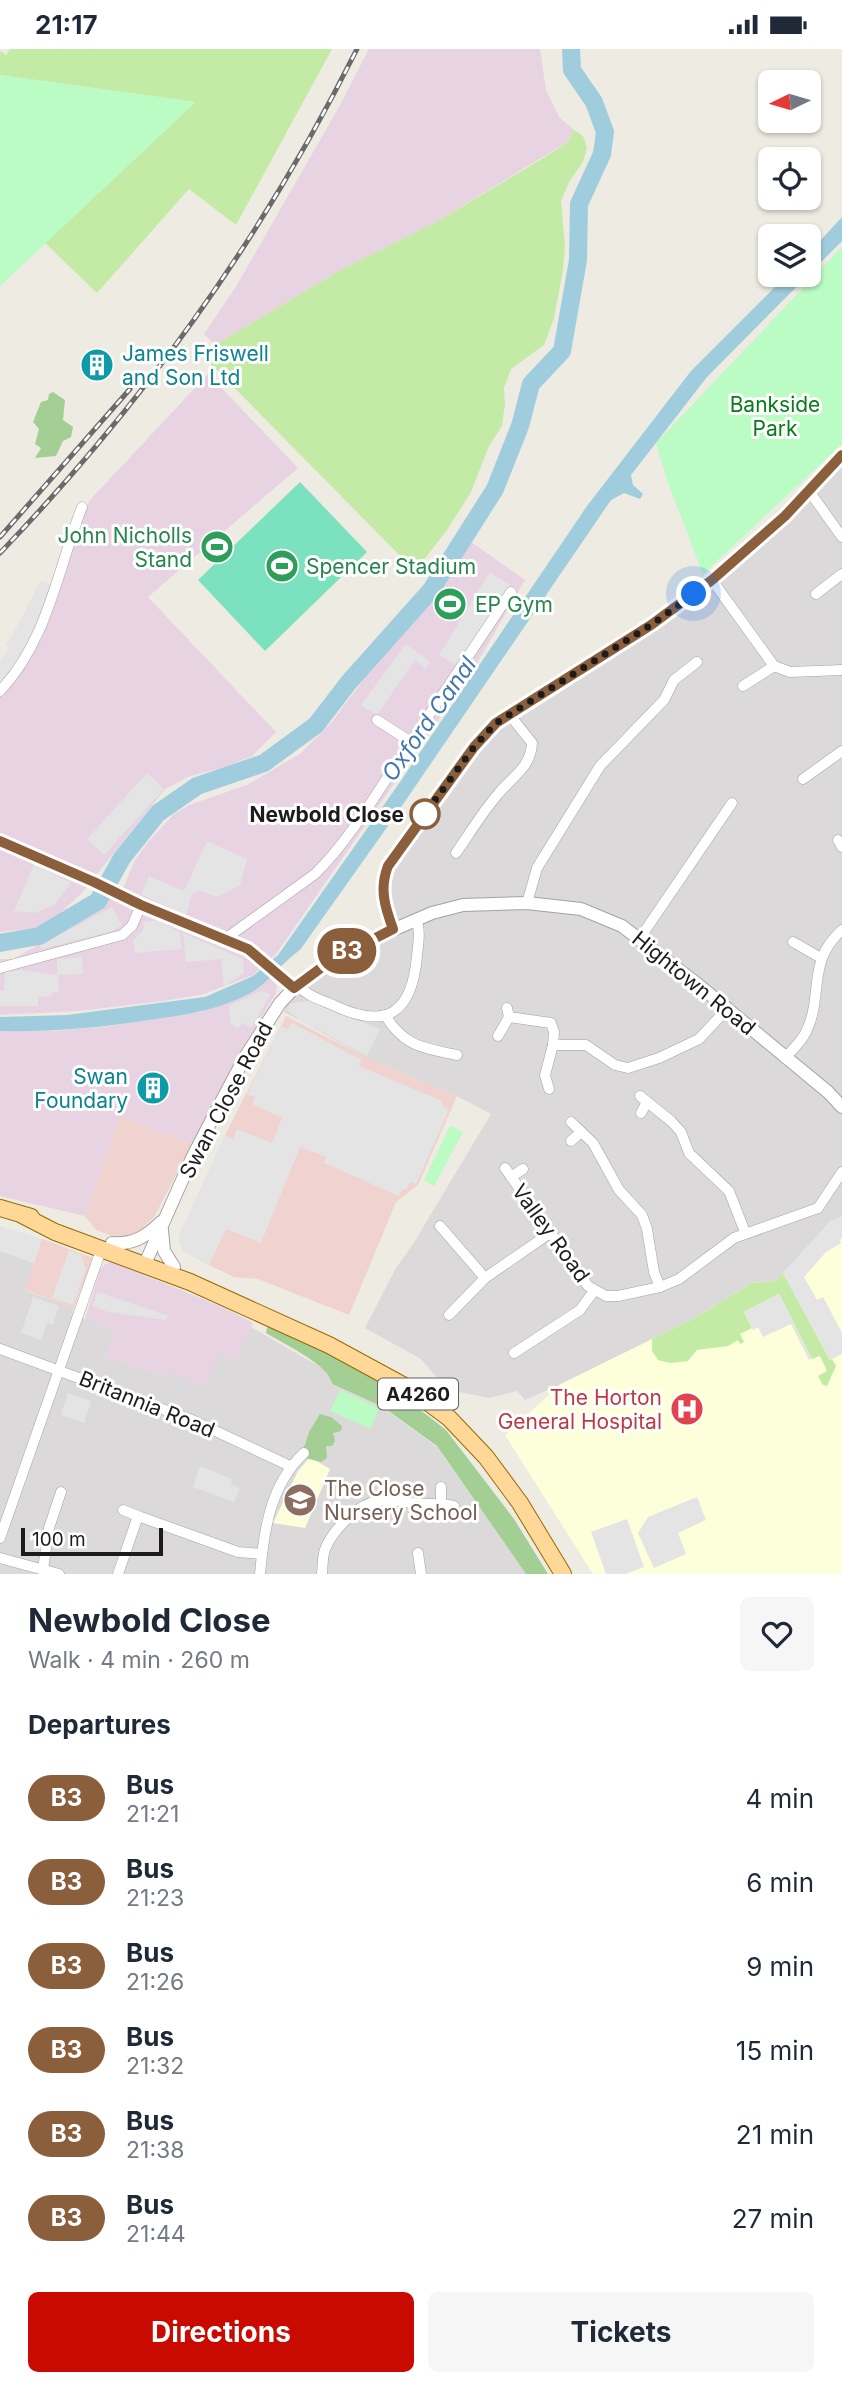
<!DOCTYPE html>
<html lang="en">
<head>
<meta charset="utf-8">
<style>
  body { margin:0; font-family:Inter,sans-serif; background:#f6f6f7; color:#1f2937; height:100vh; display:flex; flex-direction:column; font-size:26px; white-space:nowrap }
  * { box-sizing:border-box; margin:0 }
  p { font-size:23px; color:#747a83 }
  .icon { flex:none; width:38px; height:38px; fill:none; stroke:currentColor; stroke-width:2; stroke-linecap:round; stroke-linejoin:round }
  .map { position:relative; height:1525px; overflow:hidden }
  .side { display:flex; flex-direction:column; background:#fff; flex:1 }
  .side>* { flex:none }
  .badge { padding:0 14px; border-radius:23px; font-size:24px; line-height:46px }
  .needle { width:46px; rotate:265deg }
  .controls { position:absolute; left:758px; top:21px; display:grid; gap:14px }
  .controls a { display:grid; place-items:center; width:63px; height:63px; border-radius:10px; background:#fff; box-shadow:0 2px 5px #0004; font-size:35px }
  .scale { position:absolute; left:21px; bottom:18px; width:142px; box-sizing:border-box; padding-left:7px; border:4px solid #1c1c1c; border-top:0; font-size:19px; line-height:24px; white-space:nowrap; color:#1c1c1c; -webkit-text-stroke:5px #fff; paint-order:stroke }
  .you { position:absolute; width:35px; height:35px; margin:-18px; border:5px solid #fff; border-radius:50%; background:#1a73e8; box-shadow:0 0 0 10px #1a73e833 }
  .map>.badge { position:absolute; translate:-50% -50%; box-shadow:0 0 0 4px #fff }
  h2 { padding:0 28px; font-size:26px; line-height:63px }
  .round { display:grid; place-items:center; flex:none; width:74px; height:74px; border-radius:10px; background:#f6f6f7 }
  .headline { display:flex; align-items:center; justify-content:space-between; height:119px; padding:0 28px }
  h1 { font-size:33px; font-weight:700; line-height:52px }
  .primary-button { display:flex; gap:14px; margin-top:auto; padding:14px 28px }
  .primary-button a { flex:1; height:80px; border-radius:10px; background:#c90a00; color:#fff; font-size:28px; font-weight:700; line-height:80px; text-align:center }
  .primary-button a+a { background:#f6f6f7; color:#1f2937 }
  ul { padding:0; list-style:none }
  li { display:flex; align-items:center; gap:21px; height:84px; padding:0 28px }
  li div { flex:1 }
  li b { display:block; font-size:26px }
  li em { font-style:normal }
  li .badge { min-width:77px; font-weight:700; text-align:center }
  .status { display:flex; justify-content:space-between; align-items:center; height:49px; padding:0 35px; background:#fff; direction:ltr }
  .status svg { height:19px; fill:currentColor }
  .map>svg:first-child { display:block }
  .residential { fill:#dbd9d9 }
  .commercial { fill:#f0d2cf }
  .industrial { fill:#e8d3e3 }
  .education { fill:#fdffda }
  .grass { fill:#c4eba5 }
  .forest { fill:#a3cf94 }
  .park { fill:#bbfbc4 }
  .pitch { fill:#7ce1bf }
  .parking { fill:#e4e4e4 }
  .water { fill:#a0cdde }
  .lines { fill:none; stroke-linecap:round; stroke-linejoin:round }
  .river { stroke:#a0cdde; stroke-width:18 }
  .minor-casing { stroke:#a3a3a3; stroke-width:11 }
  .tertiary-casing { stroke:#a3a3a3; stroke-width:14 }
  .primary-casing { stroke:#956b00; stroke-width:18 }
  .minor { stroke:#fff; stroke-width:10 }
  .tertiary { stroke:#fff; stroke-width:12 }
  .primary { stroke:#ffd796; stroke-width:16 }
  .rail-casing { stroke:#6a6a6a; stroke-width:5 }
  .rail { stroke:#fff; stroke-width:2.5; stroke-dasharray:8; stroke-linecap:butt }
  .line-casing { stroke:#fff; stroke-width:16 }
  .line { stroke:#8b5e3c; stroke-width:10 }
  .walk { stroke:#1c1c1c; stroke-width:7; stroke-dasharray:0 12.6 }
  .stop-dot { fill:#fff; stroke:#8b5e3c; stroke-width:3.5 }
  .labels { text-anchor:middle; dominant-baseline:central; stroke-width:6; stroke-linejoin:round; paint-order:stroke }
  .shield { fill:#fff; stroke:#606060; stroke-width:2 }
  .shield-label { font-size:19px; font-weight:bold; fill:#1c1c1c }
  .culture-label { font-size:21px; fill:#0d838f; stroke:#fff; text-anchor:start }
  .park-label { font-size:21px; fill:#077e17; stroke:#fff }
  .leisure-label { font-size:21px; fill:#27864d; stroke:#fff; text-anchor:start }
  .stop-label { font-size:21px; font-weight:bold; fill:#1c1c1c; stroke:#fff; text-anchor:end }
  .street-label { font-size:21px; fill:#1c1c1c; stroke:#fff }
  .health-label { font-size:21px; fill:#be3a42; stroke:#fff; text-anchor:end }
  .education-label { font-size:21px; fill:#785e54; stroke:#fff; text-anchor:start }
  .water-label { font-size:23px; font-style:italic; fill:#4575af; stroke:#fff }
</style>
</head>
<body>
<div class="status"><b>21:17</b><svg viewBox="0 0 49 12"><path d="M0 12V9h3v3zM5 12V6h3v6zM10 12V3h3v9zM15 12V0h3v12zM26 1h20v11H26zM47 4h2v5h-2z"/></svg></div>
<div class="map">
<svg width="842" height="1525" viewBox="0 0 842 1525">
  <rect width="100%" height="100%" fill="#eeebe2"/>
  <g class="residential">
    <path d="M842 412V1168L831 1173 776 1232 751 1234 695 1269 561 1335 525 1351 517 1342 490 1349 459 1343 439 1331 421 1310 365 1279 396 1219 413 1195 491 1065 457 1047 371 1011 284 963 289 952 309 933 326 920 366 898 399 883 387 845 388 832 394 816 462 721 499 678 636 590Z"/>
    <path d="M0 1202 34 1214 25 1242 74 1258 72 1265 115 1281 107 1309 163 1326 165 1322 219 1304 236 1311 251 1278 320 1318 331 1329V1335L382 1358 437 1398 526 1525H0Z"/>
  </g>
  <g class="commercial">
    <path d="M286 967 371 1011 457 1047 418 1136 396 1153 349 1266 258 1230 234 1228 209 1216 184 1203 179 1191 225 1086Z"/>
    <path d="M120 1067 192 1095 154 1168 133 1188 121 1190 96 1181 85 1167Z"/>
    <path d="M42 1190 93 1209 74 1258 25 1241Z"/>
  </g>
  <g class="industrial">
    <path d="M369 0H540L546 41 559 68 573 80 569 92 438 172 339 222 215 296 204 285 237 236 339 58Z"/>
    <path d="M208 325 298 419 148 548 276 683 252 707 225 718 190 727 165 740 82 844 55 869 34 879 0 883V648L13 633 42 589 63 531 69 501 90 451Z"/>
    <path d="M467 490 525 531 473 621 276 905 253 926 204 945 163 952 78 962 0 966V910H13L38 896 124 837 135 811 149 792 173 766 189 756 247 736 300 705 332 673Z"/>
    <path d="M268 927 277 937 276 944 234 1014 192 1095 120 1068 85 1167 0 1147V982H55L110 977 200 963Z"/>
    <path d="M112 1213 227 1260 253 1274 236 1311 219 1304 205 1338 165 1322 163 1326 107 1309 115 1281 85 1270 100 1221 105 1215Z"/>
  </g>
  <g class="education">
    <path d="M842 1168V1525H593L505 1386 561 1335 695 1269 751 1234 776 1232 831 1172Z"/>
    <path d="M310 1408 330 1420 305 1479 273 1474 298 1422Z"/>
  </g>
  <g class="grass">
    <path d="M10 0H332L236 176 189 140 97 244 45 194 195 53 0 26V2L6 6Z"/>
    <path d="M573 80 583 87 587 99 583 113 569 133 561 152 565 197 563 221 554 269 544 296 511 320 504 339 505 355 502 377 489 397 471 443 447 481 415 522 206 310 215 296 339 222 438 172 545 108 569 92Z"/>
    <path d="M783 1224 830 1311 832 1310 836 1317 827 1337 823 1336 818 1327 827 1322 820 1307 812 1310 779 1245 744 1263 752 1279 740 1285 744 1293 740 1295 738 1291 728 1297 697 1301 688 1312 670 1314 658 1311 652 1302V1290L695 1269 751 1234 776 1232Z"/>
  </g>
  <g class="forest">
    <path d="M53 343 65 351 63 371 73 378 71 388 63 392 56 407 35 409 41 399 35 395 39 380 33 373 41 353 48 351 49 345Z"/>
    <path d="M268 1275 349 1314 391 1338 446 1381 514 1470 548 1525H526L437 1397 383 1358 332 1335C330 1316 282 1294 266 1284Z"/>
    <path d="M320 1365 331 1368 342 1377 341 1382 333 1384 335 1392 332 1397H326L327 1409 321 1413 301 1408 309 1383Z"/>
  </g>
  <g class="park">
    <path d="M0 26 196 53 0 237Z"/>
    <path d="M842 198V395L703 525 667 431 656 394Z"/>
    <path d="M450 1077 463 1083 434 1137 424 1131Z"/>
    <path d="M340 1341 379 1359 371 1380 330 1362Z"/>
  </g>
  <path class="pitch" d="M300 433 367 503 265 602 198 531Z"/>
  <g class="parking">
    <path d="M490 523 510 536 459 618 439 606Z"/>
    <path d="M40 532 52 535 34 585 13 620 0 635V612L10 599 6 596 20 572Z"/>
    <path d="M406 595 430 613 425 620 415 611 377 666 361 656Z"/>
    <path d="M147 724 164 740 104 806 87 790Z"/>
    <path d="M207 792 247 810 240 836 218 848 198 841 192 846 186 866 141 845 149 827 184 842Z"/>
    <path d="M34 815 71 834 55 855 35 864 14 862Z"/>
    <path d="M112 858 122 876 112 882 41 900 40 896Z"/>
    <path d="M157 871 180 883 182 900 135 904 133 892 144 879 143 873Z"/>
    <path d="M183 884 243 910 244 924 224 937 221 910 186 913Z"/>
    <path d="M82 908 83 925 58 926 59 943 51 944V947L38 948V957H0V942H4L5 923 21 921 57 926V910Z"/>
    <path d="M261 942 271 945 251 979 242 974 238 980 231 975 229 957Z"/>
    <path d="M310 952 380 980 367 1007 299 971 287 961 290 954Z"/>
    <path d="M292 974 362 1011 359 1017 438 1050 442 1052 443 1058 449 1061 416 1135 410 1133 407 1139 402 1141 399 1147 324 1114 326 1108 300 1098 261 1194 226 1180 209 1216 184 1203 179 1191 180 1184 225 1086 233 1090 237 1080 272 1094 282 1069 252 1055 255 1048 247 1045 281 977 288 980Z"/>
    <path d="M842 1168V1189L840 1191 841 1194 826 1203 804 1228 817 1251 823 1248 842 1284V1305L830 1311 783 1224 831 1172Z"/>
    <path d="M0 1177 42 1190 34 1214 0 1202Z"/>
    <path d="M69 1201 81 1206 86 1220 73 1256 52 1249Z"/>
    <path d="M97 1243 169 1267 166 1271 108 1263 93 1257Z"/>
    <path d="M779 1245 812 1310 809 1311 791 1275 763 1288 758 1278 753 1281 744 1263Z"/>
    <path d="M33 1248 59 1257 53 1276 47 1274 41 1291 21 1284Z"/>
    <path d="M68 1344 91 1352 84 1374 61 1366Z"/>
    <path d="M200 1417 232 1430 231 1435 240 1439 234 1453 193 1438Z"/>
    <path d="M697 1448 706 1471 678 1484 686 1505 654 1519 638 1484 648 1468Z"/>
    <path d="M627 1470 644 1518 625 1525H606L591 1483Z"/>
  </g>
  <path class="water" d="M842 168V192L707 328 631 426 633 436 643 445 640 450 624 444 611 451 395 767 300 901C282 913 268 934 252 943 220 961 185 966 149 971 99 979 50 983 0 982V968L67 966 205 948 253 927 278 906 400 733 587 457 691 322 787 226H808L809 204Z"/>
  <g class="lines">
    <path class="river" d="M0 894 39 887 98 852 122 809 158 764 197 737 264 714 316 676 349 633 431 541 495 440 520 377 531 335 562 302 578 211 579 155 602 105 605 83 594 53 572 21 571 0"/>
    <defs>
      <g id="minor">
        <path d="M809 442 842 488"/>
        <path d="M712 531 774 617 790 623 842 621"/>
        <path d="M816 545 842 525"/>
        <path d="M743 637 774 617"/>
        <path d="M0 642C48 591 57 522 82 458"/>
        <path d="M411 693 511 543"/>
        <path d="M803 730 842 702"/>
        <path d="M838 791 842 798"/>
        <path d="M0 792 141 856 248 900 294 939"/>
        <path d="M456 804C470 784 483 762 499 744 513 727 531 718 532 694L509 665"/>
        <path d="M527 854 537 819 600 717 664 651 674 631 697 613"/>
        <path d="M640 889 732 754"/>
        <path d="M225 890 315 825C351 790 382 735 411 693L377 671"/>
        <path d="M793 893 821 909"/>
        <path d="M0 919 122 886 132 877 141 856"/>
        <path d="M297 936C307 947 322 951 335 957 387 981 412 964 417 907 418 895 421 882 416 870"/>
        <path d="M507 959 509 968 551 974 554 983 553 996H586L615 1016 628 1019 659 1009 699 990 727 960"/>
        <path d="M385 966C404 998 424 999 457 1006"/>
        <path d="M498 987 509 968"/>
        <path d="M785 1009C792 1001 801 993 806 983 824 946 806 913 842 881"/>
        <path d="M549 1040 545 1026 553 996"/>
        <path d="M640 1047 671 1072 681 1083 689 1104 729 1142 745 1183"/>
        <path d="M641 1064 647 1053"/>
        <path d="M571 1073 593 1094 619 1141 642 1166 647 1180 654 1223 660 1238"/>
        <path d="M571 1092 581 1083"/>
        <path d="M505 1119 588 1237 606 1247H618L660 1238 679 1230 734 1189 818 1159 842 1123"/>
        <path d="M511 1128 523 1120"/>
        <path d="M440 1177 485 1229"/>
        <path d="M449 1266 485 1229 550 1184"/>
        <path d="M0 1300 192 1371 290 1417"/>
        <path d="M514 1304 580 1261 594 1242"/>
        <path d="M441 1438V1454"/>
        <path d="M123 1461 138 1467"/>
        <path d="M0 1489 101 1201"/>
        <path d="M418 1504 421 1525"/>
        <path d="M0 1509 59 1525"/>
        <path d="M43 1520 49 1479 61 1443"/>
        <path d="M118 1525 138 1467 238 1503 262 1505"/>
        <path d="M260 1525C264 1481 270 1436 304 1404"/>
        <path d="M322 1525C323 1516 322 1506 326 1498 334 1480 358 1455 378 1452 393 1450 407 1454 422 1455 433 1455 443 1454 454 1457"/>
      </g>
      <g id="tertiary">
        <path d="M393 880C385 858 379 840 388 817L474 698 496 674 651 577 712 531 785 467 842 406"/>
        <path d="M162 1181 164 1202 174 1218"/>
        <path d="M112 1194C133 1196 147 1187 161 1173"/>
        <path d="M144 1217 192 1109 219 1057 245 1008 280 954 297 936 329 913 372 890 432 864 463 856 527 854 581 860 622 877 696 934 828 1043 842 1058"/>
      </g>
      <g id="primary">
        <path d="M0 1159 31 1168"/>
        <path d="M22 1166 55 1183 190 1233 329 1296 410 1340 449 1369 486 1408 520 1454 563 1525"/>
      </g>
    </defs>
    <use href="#minor" class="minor-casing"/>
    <use href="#tertiary" class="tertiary-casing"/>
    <use href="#primary" class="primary-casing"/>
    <use href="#minor" class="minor"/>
    <use href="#tertiary" class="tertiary"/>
    <use href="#primary" class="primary"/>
    <defs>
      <g id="rail">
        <path d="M0 488 130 340"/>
        <path d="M0 504C143 355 265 184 357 0"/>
      </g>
    </defs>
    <use href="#rail" class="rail-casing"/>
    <use href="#rail" class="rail"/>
  </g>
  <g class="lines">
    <defs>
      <path id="line" d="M0 792 94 833 141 856 248 900 294 939 329 913 393 880C385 858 379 840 388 817L474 698 496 674 651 576 712 531 785 467 842 406"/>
    </defs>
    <use href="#line" class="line-casing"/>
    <use href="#line" class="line"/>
    <path class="walk" d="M425 765 419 773 474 698 496 674 651 576 694 545"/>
  </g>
  <defs>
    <symbol id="building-disc" viewBox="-11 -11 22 22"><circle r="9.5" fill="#0f9aa8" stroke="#fff"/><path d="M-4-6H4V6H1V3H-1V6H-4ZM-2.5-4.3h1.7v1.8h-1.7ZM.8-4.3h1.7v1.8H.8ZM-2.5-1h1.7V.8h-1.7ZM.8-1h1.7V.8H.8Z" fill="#fff"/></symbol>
    <symbol id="stadium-disc" viewBox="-11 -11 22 22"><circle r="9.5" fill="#2e9e5b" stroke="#fff"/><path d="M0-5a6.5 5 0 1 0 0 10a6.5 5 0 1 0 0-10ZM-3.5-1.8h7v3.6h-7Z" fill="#fff"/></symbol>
    <symbol id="hospital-disc" viewBox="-11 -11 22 22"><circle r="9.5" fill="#e0444e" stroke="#fff"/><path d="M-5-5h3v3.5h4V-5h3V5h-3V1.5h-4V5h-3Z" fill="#fff"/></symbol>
    <symbol id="school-disc" viewBox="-11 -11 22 22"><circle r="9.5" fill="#8d6e63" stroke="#fff"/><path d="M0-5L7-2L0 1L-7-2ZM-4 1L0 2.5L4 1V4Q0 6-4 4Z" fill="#fff"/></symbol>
  </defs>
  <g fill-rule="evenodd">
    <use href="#building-disc" x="78" y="297" width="38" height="38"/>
    <use href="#stadium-disc" x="198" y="479" width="38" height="38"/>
    <use href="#stadium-disc" x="263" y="498" width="38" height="38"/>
    <use href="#stadium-disc" x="431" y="536" width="38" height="38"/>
    <use href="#building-disc" x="134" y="1020" width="38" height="38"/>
    <use href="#hospital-disc" x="668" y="1341" width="38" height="38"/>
    <use href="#school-disc" x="281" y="1432" width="38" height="38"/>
  </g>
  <circle class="stop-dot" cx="425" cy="765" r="14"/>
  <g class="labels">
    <rect class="shield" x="378" y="1329.5" width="80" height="31" rx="5"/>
    <g class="shield-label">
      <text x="418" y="1345">A4260</text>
    </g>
    <g class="culture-label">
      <text x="122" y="304">James Friswell<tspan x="122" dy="24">and Son Ltd</tspan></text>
      <text x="128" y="1027" text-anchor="end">Swan<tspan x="128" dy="24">Foundary</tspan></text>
    </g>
    <g class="park-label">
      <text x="775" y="355">Bankside<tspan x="775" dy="24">Park</tspan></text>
    </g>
    <g class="leisure-label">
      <text x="192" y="486" text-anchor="end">John Nicholls<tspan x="192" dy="24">Stand</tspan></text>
      <text x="306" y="517">Spencer Stadium</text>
      <text x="475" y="555">EP Gym</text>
    </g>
    <g class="stop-label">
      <text x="404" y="765">Newbold Close</text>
    </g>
    <g class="street-label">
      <text transform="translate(694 934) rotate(39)">Hightown Road</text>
      <text transform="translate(226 1051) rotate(-62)">Swan Close Road</text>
      <text transform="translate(551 1184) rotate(54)">Valley Road</text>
      <text transform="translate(147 1355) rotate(22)">Britannia Road</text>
    </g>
    <g class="health-label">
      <text x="662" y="1348">The Horton<tspan x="662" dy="24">General Hospital</tspan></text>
    </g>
    <g class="education-label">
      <text x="324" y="1439">The Close<tspan x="324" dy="24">Nursery School</tspan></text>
    </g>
    <g class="water-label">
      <text transform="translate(429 670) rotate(-55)">Oxford Canal</text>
    </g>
  </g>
</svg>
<div class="controls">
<a><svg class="needle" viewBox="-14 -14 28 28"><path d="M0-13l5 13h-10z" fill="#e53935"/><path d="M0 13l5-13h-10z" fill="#747a83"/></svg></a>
<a><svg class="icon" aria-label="locate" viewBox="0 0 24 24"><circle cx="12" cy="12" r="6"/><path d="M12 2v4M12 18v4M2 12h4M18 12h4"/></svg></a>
<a><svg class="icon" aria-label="layers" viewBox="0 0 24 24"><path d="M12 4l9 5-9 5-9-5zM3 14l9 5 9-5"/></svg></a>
</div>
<div class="scale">100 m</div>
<div class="you" style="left:694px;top:545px"></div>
<b class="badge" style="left:347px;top:902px;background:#8b5e3c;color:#fff">B3</b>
</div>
<section class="side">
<div class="headline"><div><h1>Newbold Close</h1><p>Walk · 4 min · 260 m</p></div><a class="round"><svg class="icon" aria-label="heart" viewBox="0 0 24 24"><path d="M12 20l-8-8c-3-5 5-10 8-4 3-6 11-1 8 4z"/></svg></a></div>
<h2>Departures</h2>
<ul>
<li><span class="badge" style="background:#8b5e3c;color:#fff">B3</span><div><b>Bus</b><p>21:21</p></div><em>4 min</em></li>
<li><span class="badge" style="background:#8b5e3c;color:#fff">B3</span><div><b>Bus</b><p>21:23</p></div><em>6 min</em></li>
<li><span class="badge" style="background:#8b5e3c;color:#fff">B3</span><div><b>Bus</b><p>21:26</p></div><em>9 min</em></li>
<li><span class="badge" style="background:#8b5e3c;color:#fff">B3</span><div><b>Bus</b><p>21:32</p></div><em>15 min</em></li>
<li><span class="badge" style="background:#8b5e3c;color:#fff">B3</span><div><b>Bus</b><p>21:38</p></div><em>21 min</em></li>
<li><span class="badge" style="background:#8b5e3c;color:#fff">B3</span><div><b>Bus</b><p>21:44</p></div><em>27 min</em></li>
</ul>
<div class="primary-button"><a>Directions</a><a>Tickets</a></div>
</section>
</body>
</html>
